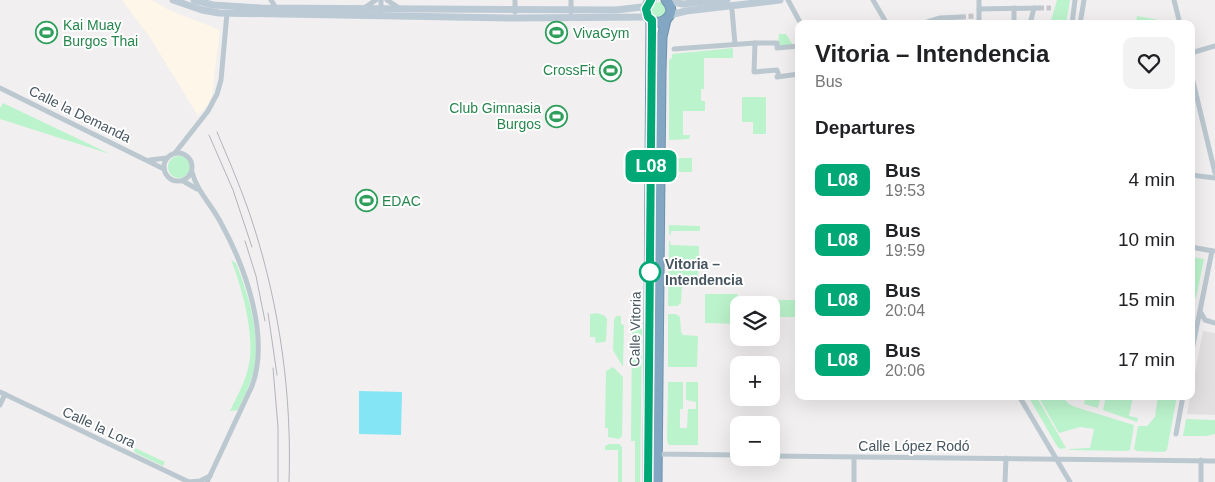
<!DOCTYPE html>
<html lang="en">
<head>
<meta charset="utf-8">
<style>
  body { margin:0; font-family:Helvetica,sans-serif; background:#f2f2f2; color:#202124; height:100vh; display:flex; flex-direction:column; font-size:19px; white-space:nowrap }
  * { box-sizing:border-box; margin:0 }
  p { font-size:16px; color:#757577 }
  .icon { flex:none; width:28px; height:28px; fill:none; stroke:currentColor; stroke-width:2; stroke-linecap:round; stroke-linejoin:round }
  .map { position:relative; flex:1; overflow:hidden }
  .sheet { position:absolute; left:795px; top:20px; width:400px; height:380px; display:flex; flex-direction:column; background:#fff; border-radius:10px; box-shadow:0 5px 20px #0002 }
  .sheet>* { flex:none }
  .badge { padding:0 10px; border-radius:8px; font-size:18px; line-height:32px }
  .buttons { position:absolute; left:730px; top:296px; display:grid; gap:10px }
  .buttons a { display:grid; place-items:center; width:50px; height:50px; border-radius:10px; background:#fff; box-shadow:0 5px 20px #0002; font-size:25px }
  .map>.badge { position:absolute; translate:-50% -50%; box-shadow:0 0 0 2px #fff }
  h2 { padding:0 20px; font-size:19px; line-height:45px }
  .round { display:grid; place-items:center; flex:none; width:52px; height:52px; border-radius:10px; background:#f2f2f2 }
  .head { display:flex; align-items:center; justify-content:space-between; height:85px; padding:0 20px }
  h1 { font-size:24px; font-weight:700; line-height:38px }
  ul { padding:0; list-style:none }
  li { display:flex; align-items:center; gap:15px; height:60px; padding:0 20px }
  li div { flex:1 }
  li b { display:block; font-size:19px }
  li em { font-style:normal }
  li .badge { min-width:55px; font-weight:700; text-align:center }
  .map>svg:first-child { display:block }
  .commercial { fill:#fef6e8 }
  .education { fill:#e3e0e2 }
  .green { fill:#bbf3cc }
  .water { fill:#84e5f4 }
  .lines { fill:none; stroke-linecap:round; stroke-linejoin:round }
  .street-tunnel { stroke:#c7c8cc; stroke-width:5; stroke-dasharray:5 2.5; stroke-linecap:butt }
  .highway-casing { stroke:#6e92ae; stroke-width:11 }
  .street { stroke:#bcc8d0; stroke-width:5 }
  .secondary { stroke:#bccad5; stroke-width:7 }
  .highway { stroke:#83a7c2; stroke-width:9 }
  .rail { stroke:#b1b5bb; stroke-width:1 }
  .line-casing { stroke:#fff; stroke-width:11 }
  .line { stroke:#00a876; stroke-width:8 }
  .stop-dot { fill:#fff; stroke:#00a876; stroke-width:2.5 }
  .labels { text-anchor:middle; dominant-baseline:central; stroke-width:4; stroke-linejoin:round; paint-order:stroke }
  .leisure-label { font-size:14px; fill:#27864d; stroke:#fff; text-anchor:start }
  .street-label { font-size:14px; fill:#46555f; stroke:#fff }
  .stop-label { font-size:14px; font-weight:bold; fill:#46555f; stroke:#fff; text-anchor:start }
</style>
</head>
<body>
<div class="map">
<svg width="1215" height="482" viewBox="0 0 1215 482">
  <rect width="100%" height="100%" fill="#f2eff0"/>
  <path class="commercial" d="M122 0H152L169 10 220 30 212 95 208 104 198 116 151 39Z"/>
  <path class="education" d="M1203 331 1215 333V415L1187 414Z"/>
  <g class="green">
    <path d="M1057 0H1070L1066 24H1050Z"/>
    <circle cx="659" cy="10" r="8"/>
    <path d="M1137 16 1159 20V24H1136Z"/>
    <path d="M779 34H786L793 45 778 46Z"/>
    <path d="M655 43H658L656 261H655L653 229Z"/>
    <path d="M733 48V58H704V89H701V101H705V111H683V135H690L689 139 669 140V60L672 58V54Z"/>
    <path d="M742 97H766V134H753V122H742Z"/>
    <path d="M3 103 110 154 0 119V108Z"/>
    <circle cx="179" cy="167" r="11"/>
    <rect x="669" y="158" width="23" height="14"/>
    <path d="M669 225 700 226V231H671V235L669 234Z"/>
    <path d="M669 241H670L671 245 699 246 698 283 682 285 681 303 677 306H668Z"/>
    <path d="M1191 257 1204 259 1196 298 1191 297Z"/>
    <path d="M231 260 236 263C249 296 262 338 253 374 250 386 243 398 238 410L230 411C237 396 246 381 249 364 255 336 242 287 231 260Z"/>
    <path d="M705 294H737L739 298V324L705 323Z"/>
    <rect x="775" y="300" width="24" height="17"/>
    <path d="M598 313 605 316 607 319 606 340 605 342 596 343 595 337H590V314Z"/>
    <path d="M668 314H676L680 317 681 332 683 335 698 336 697 367H668Z"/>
    <path d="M616 316H621V324L624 325 623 367 613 350 614 320Z"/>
    <path d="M637 324 642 329 640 482H635V441H631L632 334V328Z"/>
    <path d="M613 367 623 377 622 436 619 439 608 437V428H605L606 371Z"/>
    <path d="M668 382H683V409H680V428H687L688 409H696V402L686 400V382H698V445H669L667 441Z"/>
    <path d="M1028 396H1036L1066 448 1060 449 1057 446Z"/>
    <path d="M1038 396H1061L1069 404 1075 407 1134 425 1130 450 1127 451 1070 450 1069 449 1090 448 1094 429 1080 427 1059 433Z"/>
    <path d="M1091 396H1101L1098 408 1084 404 1085 398 1090 399Z"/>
    <path d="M1106 396H1133L1129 416 1138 418 1137 422 1103 410Z"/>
    <path d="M1158 396H1177L1167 450 1164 452 1137 451 1134 449 1138 426H1147L1155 417Z"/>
    <path d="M1186 419 1215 420V434L1206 436H1183Z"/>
    <path d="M609 444H619L622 447V482H618V450H605V446Z"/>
    <path d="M135 448 165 462 163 466 136 453 134 451Z"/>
  </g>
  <path class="water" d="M359 391 402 392 401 435 359 434Z"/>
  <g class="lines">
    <g class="street-tunnel">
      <path d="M1039 8H1051"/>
      <path d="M961 17 975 16"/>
    </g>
    <defs>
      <g id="highway">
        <path d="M651 0C647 4 645 9 647 15 654 32 682 16 666 0"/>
        <path d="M648 482 651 20"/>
        <path d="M657 482 661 71 662 37 666 20"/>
      </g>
    </defs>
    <use href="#highway" class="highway-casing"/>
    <g class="street">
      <path d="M271 0 276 8"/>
      <path d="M387 0 399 8"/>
      <path d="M571 0V12"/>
      <path d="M788 0 801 24"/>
      <path d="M873 0 887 24"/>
      <path d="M1174 0 1180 24"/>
      <path d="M364 8 376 0"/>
      <path d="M979 9 1039 8"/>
      <path d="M732 10 735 44"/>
      <path d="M381 11V0"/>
      <path d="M515 12V0"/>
      <path d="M921 24 940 18 961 17"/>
      <path d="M979 24V0"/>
      <path d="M1014 24V8"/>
      <path d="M1030 24 1034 8"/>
      <path d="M1072 24 1075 0"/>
      <path d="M1080 24 1084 0"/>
      <path d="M755 43 754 72 777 70 779 76"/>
      <path d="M674 49 755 43H777V48L799 46"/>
      <path d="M1191 53 1215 46"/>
      <path d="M1191 73 1215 173"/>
      <path d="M777 77 799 74"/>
      <path d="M0 88 164 169"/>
      <circle cx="178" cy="167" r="14"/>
      <path d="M175 153 208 111 217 94 221 80 227 13"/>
      <path d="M150 160 167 158"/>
      <path d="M192 172C197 192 213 206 222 225 246 269 270 337 252 386L207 482"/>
      <path d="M1191 175 1215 178"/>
      <path d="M183 181 197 189"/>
      <path d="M1191 247 1213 251"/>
      <path d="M1201 313 1205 320 1215 323"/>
      <path d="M1191 355 1212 251"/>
      <path d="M0 392 189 482"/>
      <path d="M1019 396 1070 482"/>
      <path d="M0 405 5 394"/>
      <path d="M1176 434 1183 396"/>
      <path d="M652 442 653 451 657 454 739 455"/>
      <path d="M771 456 1215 461"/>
      <path d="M189 482 200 481 210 476"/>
      <path d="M854 482V457"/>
      <path d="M1005 482 1006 458"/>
      <path d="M1201 482V460"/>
    </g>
    <g class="secondary">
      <path d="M173 0 202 10 219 13 515 18 648 17"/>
      <path d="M194 0 213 5 261 8 616 10 642 7 647 5"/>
      <path d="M668 1 683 4 727 0"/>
      <path d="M670 15 686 11 780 0"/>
    </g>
    <use href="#highway" class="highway"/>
    <g class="rail">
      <path d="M217 132C230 163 244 195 254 227 280 309 292 396 289 482"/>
      <path d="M209 135 233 190 252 247"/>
      <path d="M245 241 256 276 265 321"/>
      <path d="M268 313 277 375"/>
      <path d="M273 368 278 427V482"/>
    </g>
  </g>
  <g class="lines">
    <defs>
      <path id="line" d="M648 482 652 33V20L648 17 646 9 651 0"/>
    </defs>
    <use href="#line" class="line-casing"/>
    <use href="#line" class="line"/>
  </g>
  <defs>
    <symbol id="stadium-ring" viewBox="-11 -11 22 22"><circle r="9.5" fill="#fff" stroke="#2e9e5b" stroke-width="1.5"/><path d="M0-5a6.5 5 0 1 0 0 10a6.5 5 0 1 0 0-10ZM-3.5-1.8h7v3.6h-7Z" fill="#2e9e5b"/></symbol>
  </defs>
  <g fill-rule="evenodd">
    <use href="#stadium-ring" x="34" y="20" width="25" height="25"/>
    <use href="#stadium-ring" x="544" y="20" width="25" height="25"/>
    <use href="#stadium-ring" x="598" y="58" width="25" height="25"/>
    <use href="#stadium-ring" x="544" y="104" width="25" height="25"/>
    <use href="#stadium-ring" x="354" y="188" width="25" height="25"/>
  </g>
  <circle class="stop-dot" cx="650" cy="272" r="10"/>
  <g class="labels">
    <g class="leisure-label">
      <text x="63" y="25">Kai Muay<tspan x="63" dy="16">Burgos Thai</tspan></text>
      <text x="573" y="33">VivaGym</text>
      <text x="595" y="70" text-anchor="end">CrossFit</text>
      <text x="541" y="108" text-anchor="end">Club Gimnasia<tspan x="541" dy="16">Burgos</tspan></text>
      <text x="382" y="201">EDAC</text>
    </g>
    <g class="street-label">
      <text transform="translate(80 114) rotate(26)">Calle la Demanda</text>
      <text transform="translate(635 329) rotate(-89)">Calle Vitoria</text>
      <text transform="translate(99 427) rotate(25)">Calle la Lora</text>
      <text x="914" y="446">Calle López Rodó</text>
    </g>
    <g class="stop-label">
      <text x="665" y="264">Vitoria –<tspan x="665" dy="16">Intendencia</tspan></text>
    </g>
  </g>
</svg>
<div class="buttons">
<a><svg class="icon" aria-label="layers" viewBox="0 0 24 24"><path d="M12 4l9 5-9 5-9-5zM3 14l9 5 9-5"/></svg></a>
<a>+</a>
<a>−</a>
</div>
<b class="badge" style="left:651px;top:166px;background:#00a876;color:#fff">L08</b>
<section class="sheet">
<div class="head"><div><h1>Vitoria – Intendencia</h1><p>Bus</p></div><a class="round"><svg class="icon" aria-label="heart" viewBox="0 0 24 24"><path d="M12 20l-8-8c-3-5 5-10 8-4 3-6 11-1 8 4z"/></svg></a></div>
<h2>Departures</h2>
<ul>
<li><span class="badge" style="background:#00a876;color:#fff">L08</span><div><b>Bus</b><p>19:53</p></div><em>4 min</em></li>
<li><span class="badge" style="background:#00a876;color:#fff">L08</span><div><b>Bus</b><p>19:59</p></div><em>10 min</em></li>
<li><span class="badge" style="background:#00a876;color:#fff">L08</span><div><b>Bus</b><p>20:04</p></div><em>15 min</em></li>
<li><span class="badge" style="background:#00a876;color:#fff">L08</span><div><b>Bus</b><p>20:06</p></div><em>17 min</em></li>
</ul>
</section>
</div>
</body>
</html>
